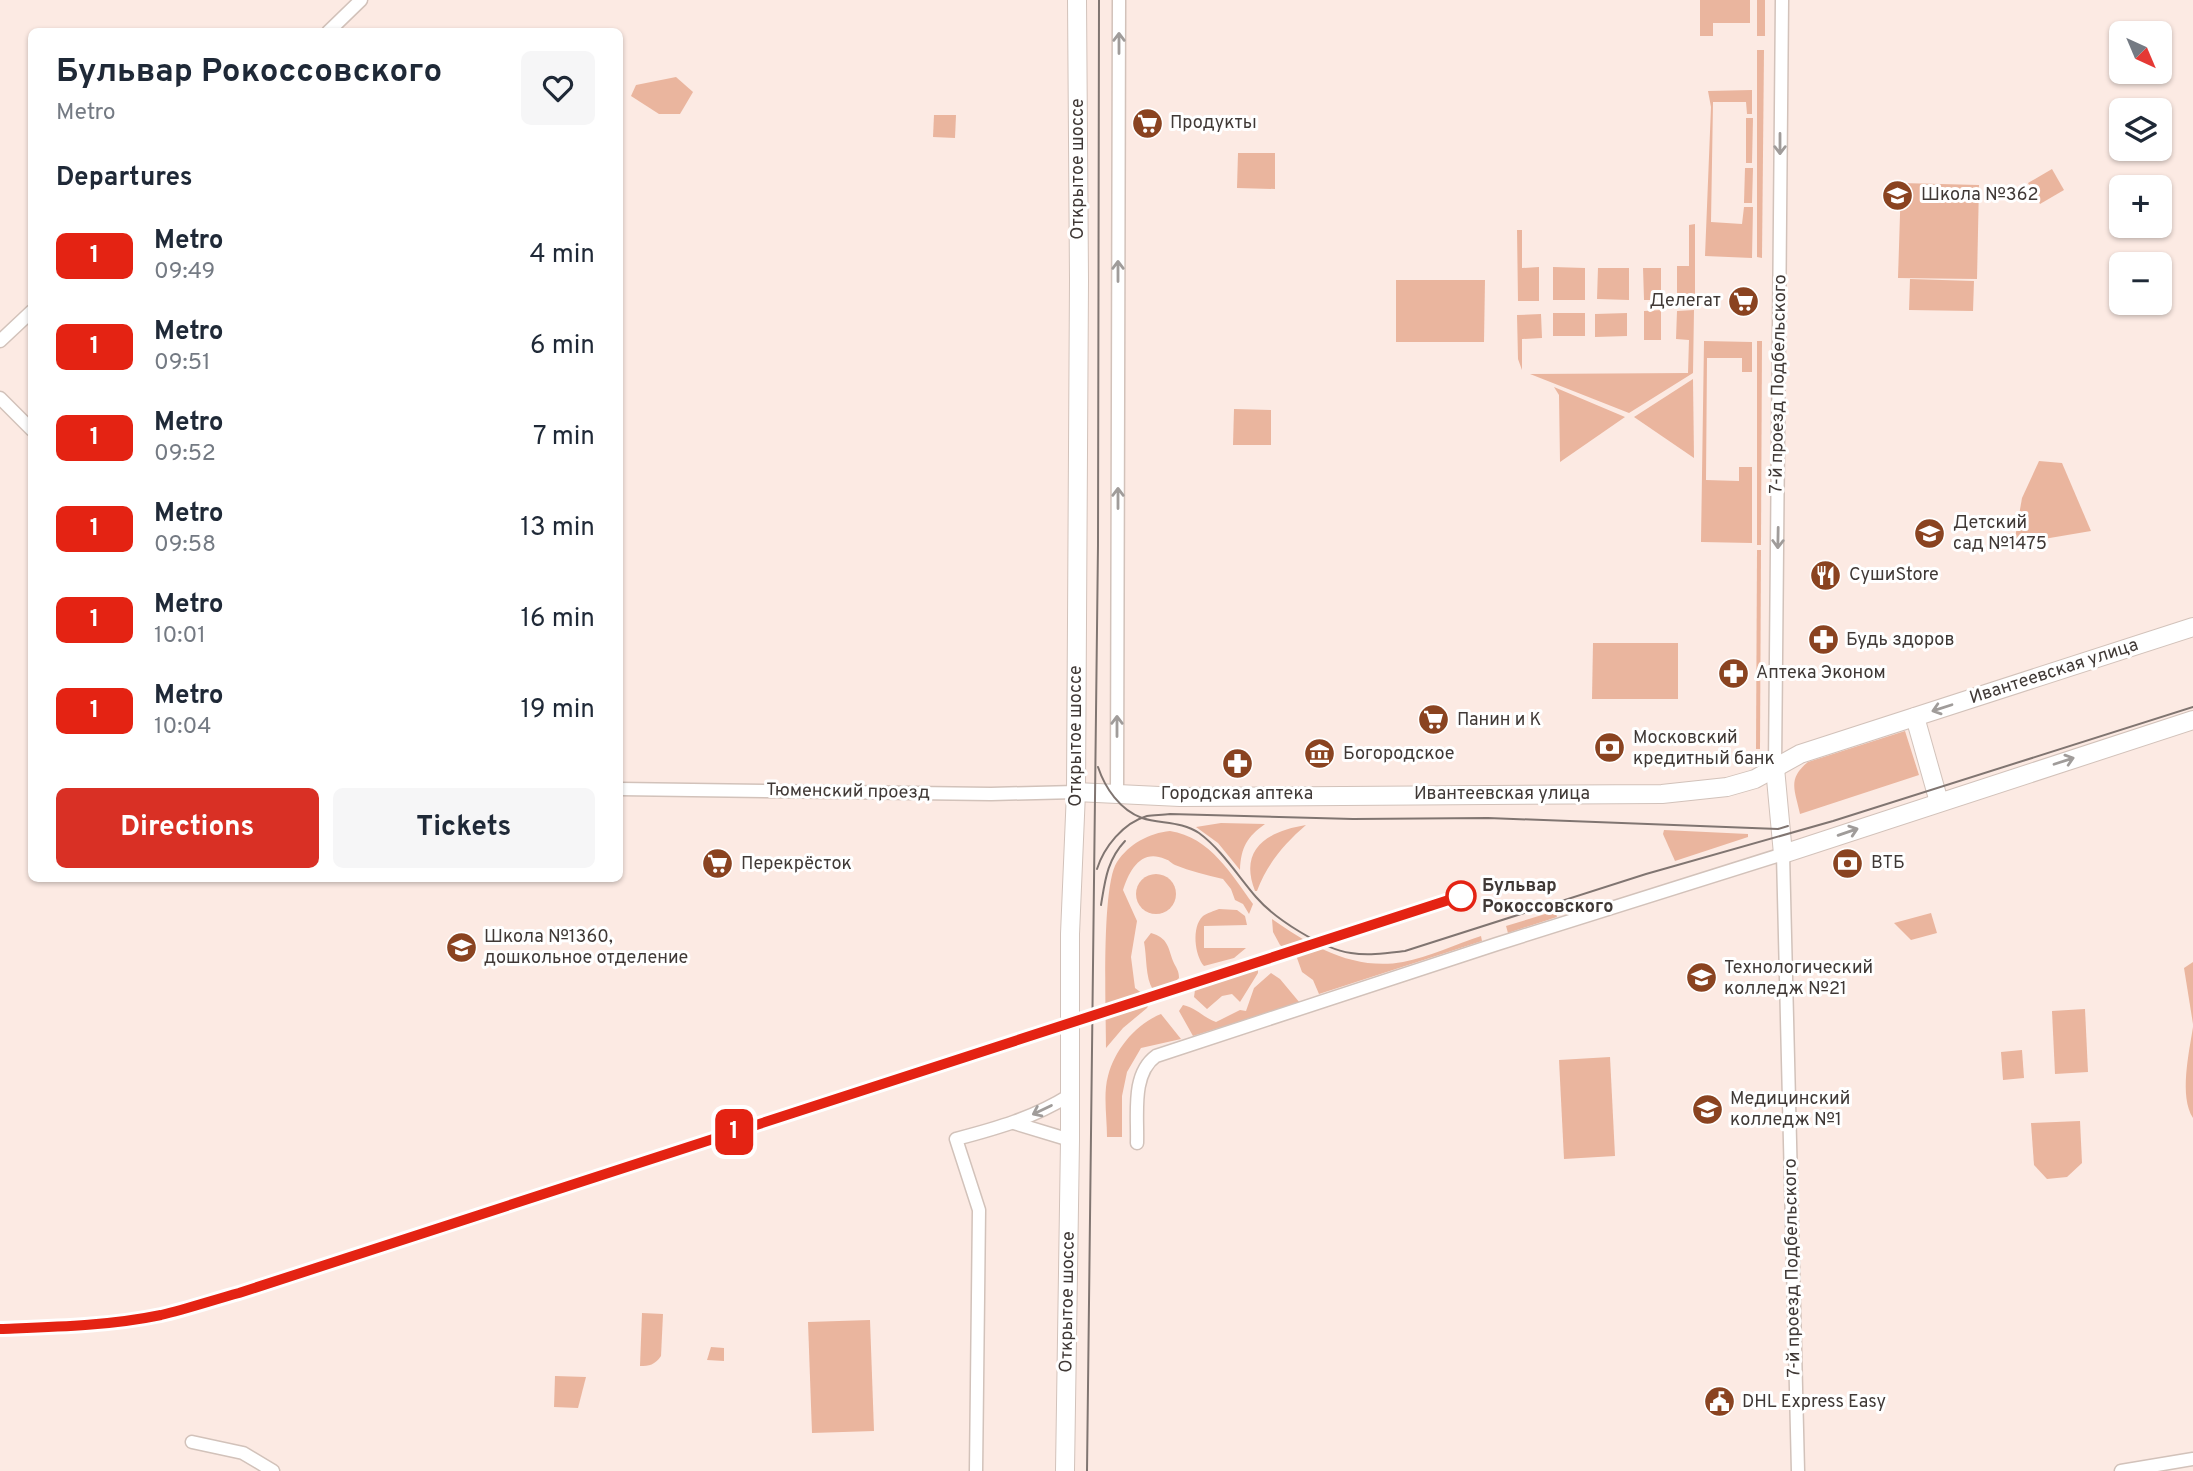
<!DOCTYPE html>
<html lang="en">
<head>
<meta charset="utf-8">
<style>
  body { margin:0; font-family:Overpass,sans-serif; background:#f6f6f7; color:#1f2937; height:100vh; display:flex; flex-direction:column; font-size:26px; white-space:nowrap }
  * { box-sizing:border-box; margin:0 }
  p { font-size:23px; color:#747a83 }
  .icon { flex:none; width:38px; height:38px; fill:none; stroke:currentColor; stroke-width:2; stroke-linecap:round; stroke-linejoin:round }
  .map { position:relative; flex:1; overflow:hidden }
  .side { position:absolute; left:28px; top:28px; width:595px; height:854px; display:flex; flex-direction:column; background:#fff; border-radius:10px; box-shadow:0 2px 5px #0004 }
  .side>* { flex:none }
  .badge { padding:0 14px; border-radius:10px; font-size:24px; line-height:46px }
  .needle { width:46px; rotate:136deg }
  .tools { position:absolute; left:2109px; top:21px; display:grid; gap:14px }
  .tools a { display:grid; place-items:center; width:63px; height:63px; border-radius:10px; background:#fff; box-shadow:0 2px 5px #0004; font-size:35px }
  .map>.badge { position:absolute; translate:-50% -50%; box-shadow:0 0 0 4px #fff }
  h2 { padding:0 28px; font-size:26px; line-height:63px }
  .round { display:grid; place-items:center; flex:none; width:74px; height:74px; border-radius:10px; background:#f6f6f7 }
  .headline { display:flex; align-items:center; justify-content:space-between; height:119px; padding:0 28px }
  h1 { font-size:33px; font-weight:700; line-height:52px }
  .primary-button { display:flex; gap:14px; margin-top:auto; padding:14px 28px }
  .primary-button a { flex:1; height:80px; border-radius:10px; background:#d93025; color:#fff; font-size:28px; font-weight:700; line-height:80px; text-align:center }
  .primary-button a+a { background:#f6f6f7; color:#1f2937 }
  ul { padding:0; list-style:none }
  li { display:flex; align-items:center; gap:21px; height:91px; padding:0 28px }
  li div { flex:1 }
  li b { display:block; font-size:26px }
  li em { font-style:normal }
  li .badge { min-width:77px; font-weight:700; text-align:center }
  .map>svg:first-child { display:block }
  .green { fill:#eab59e }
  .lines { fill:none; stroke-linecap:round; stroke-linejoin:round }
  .street-casing { stroke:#d2c2ba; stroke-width:15 }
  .secondary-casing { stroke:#d2c2ba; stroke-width:20 }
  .street { stroke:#fff; stroke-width:12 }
  .secondary { stroke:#fff; stroke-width:18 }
  .tram { stroke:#807571; stroke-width:2 }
  .oneway { stroke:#a09c9a }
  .line-casing { stroke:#fff; stroke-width:16 }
  .line { stroke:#e42313; stroke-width:10 }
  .stop-dot { fill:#fff; stroke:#e42313; stroke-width:3.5 }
  .labels { text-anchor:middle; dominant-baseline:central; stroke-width:6; stroke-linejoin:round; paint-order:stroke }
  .poi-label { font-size:18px; fill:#403936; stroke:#fff; text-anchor:start }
  .street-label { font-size:18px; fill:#403936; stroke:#fff }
  .stop-label { font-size:18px; font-weight:bold; fill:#403936; stroke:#fff; text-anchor:start }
</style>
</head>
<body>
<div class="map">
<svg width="2193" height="1471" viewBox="0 0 2193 1471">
  <rect width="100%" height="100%" fill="#fceae3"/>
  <g class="green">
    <path d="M1700 0H1750V23H1713V36H1700Z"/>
    <rect x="1757" y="0" width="8" height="36"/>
    <path d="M1757 50H1764L1762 258 1757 257Z"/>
    <path d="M676 77 693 92 680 114H659L631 96 636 85Z"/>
    <path d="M1752 90V114H1747L1746 102H1713L1711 222 1742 224 1744 207H1753L1752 258 1705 256 1711 107 1708 91Z"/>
    <path d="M934 115H956L955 138 933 137Z"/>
    <path d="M1746 118H1753L1752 163H1746Z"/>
    <path d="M1238 153H1275V189L1237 188Z"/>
    <path d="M1745 168H1753L1752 203H1744Z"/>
    <path d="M2052 169 2064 190 2040 204 2028 183Z"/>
    <path d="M1901 183 1979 185 1977 279 1898 278Z"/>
    <path d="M1695 224V297H1677V266H1689V225Z"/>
    <path d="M1517 230H1522V268L1539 267V301H1518Z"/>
    <path d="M1553 267 1585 268V300H1553Z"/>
    <path d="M1598 268H1629V300L1597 299Z"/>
    <path d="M1643 268H1661V300H1644Z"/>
    <path d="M1910 279 1974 281 1973 311 1909 310Z"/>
    <path d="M1396 280H1485L1484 342H1396Z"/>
    <path d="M1661 310V340H1644V311Z"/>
    <path d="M1694 310 1693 373 1629 413 1530 374 1688 373 1689 340 1676 339 1677 311Z"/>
    <rect x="1553" y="313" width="32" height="23"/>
    <path d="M1627 313V336L1595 337V314Z"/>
    <path d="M1541 314 1542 338 1522 339V370L1518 359 1517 315Z"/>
    <path d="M1704 341 1752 342V372H1742V358H1707L1706 480 1739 481V467H1752V543L1701 542Z"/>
    <path d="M1757 341H1762L1761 545H1757Z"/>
    <path d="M1693 379 1694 458 1634 417Z"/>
    <path d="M1554 387 1625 417 1560 462 1559 395Z"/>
    <path d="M1234 409 1271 410V445H1233Z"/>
    <path d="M2039 461 2062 463 2091 531 2014 544 2022 498Z"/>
    <path d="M1757 550H1761L1760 749H1756Z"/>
    <path d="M1593 643H1678V699H1592Z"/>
    <path d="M1905 731 1919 775 1800 814C1795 790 1787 779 1808 762Z"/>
    <path d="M1221 823 1265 824C1247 837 1241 847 1240 870L1218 843 1196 827Z"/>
    <path d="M1306 825C1284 844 1267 864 1257 891H1255C1238 848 1269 831 1306 825Z"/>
    <path d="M1664 830 1748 834V837L1675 861 1663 834Z"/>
    <path d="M1170 831C1210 837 1232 875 1253 904L1249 914 1243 904 1235 900 1231 889 1223 879C1206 875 1190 871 1175 865 1169 862 1171 861 1165 859 1141 848 1129 871 1123 890L1137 921 1131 957 1135 988 1151 1000 1147 1008 1123 1028 1106 1048C1106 1013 1101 886 1117 862 1129 844 1149 833 1170 831Z"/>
    <circle cx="1156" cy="894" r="20"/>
    <path d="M1219 909 1237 910 1245 916 1247 925 1204 926V948H1246L1234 958 1204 966C1195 956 1191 927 1203 916 1207 913 1214 911 1219 909Z"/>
    <path d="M1555 911 1557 917 1508 933 1506 926Z"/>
    <path d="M1931 913 1937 933 1911 940 1894 923Z"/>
    <path d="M1272 919C1310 946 1355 971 1403 962 1429 957 1456 944 1481 936L1482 941 1319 994 1313 980 1302 972 1297 958 1280 945 1273 932Z"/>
    <path d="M1151 933C1168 938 1168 947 1173 961 1176 968 1179 970 1179 978 1171 987 1165 990 1153 990 1145 977 1147 957 1144 942Z"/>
    <path d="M2193 962V1024L2184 968Z"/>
    <path d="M1251 966 1258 967V973L1240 1002 1232 994 1222 996 1207 1009 1194 997 1195 990C1213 977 1235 978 1251 966Z"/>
    <path d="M1271 973 1280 979 1300 1003 1193 1036 1179 1011 1183 1005C1196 1008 1203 1017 1216 1022L1240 1010 1246 1011 1254 988Z"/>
    <path d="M2085 1009 2088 1072 2055 1074 2052 1011Z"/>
    <path d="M1161 1014 1181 1039 1141 1048 1127 1072 1122 1096V1137H1107C1107 1118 1103 1094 1108 1076 1115 1049 1136 1024 1161 1014Z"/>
    <path d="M2193 1027V1118C2179 1096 2189 1053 2193 1027Z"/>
    <path d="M2022 1050 2024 1078 2003 1080 2001 1052Z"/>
    <path d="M1610 1057 1615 1156 1564 1159 1559 1060Z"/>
    <path d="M2080 1121 2082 1163 2067 1177 2047 1179 2034 1165 2031 1123Z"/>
    <path d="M642 1313 663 1314 661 1356C655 1365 649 1366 640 1366Z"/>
    <path d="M870 1320 874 1431 812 1433 808 1322Z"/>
    <path d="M711 1347 724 1348V1361L707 1360Z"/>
    <path d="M555 1376 586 1377 578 1408 554 1407Z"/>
  </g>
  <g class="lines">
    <defs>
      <g id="street">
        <path d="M328 32 361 0"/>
        <path d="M0 341 32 311"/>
        <path d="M0 398 32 430"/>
        <path d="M1775 768 1782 0"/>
        <path d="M620 789 991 794 1076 792"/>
        <path d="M1117 794 1119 0"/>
        <path d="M1014 1123 1070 1140"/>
        <path d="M1137 1143C1138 1115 1131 1074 1156 1056L1497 944 1783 854 1798 1471"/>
        <path d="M192 1442 243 1453 273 1471"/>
        <path d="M976 1471 979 1210 956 1139C998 1128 1033 1118 1070 1095"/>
        <path d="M2121 1471 2193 1459"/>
      </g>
      <g id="secondary">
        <path d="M1915 717 1939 802"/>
        <path d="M1775 768 1783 854 2193 720"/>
        <path d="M1076 792 1180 797 1662 794 1727 787 1755 779 1800 754 2193 627"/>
        <path d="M1065 1471 1070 1140V934L1076 792 1079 280 1077 0"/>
      </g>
    </defs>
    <use href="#street" class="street-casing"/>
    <use href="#secondary" class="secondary-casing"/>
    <use href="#street" class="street"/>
    <use href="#secondary" class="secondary"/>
    <g class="tram">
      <path d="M1098 767C1105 788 1120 810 1142 818 1160 824 1182 821 1199 833 1221 849 1238 876 1256 897 1275 919 1322 949 1351 953 1369 956 1388 953 1405 951L1646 874 1833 821 2193 707"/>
      <path d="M1097 869C1104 847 1123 823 1147 816 1154 815 1162 815 1170 814L1353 819 1488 818 1778 829 1788 826"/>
      <path d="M1101 905C1105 881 1107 860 1125 841"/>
      <path d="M1087 1471 1098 545 1099 0"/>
    </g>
  </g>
  <defs><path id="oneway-shaft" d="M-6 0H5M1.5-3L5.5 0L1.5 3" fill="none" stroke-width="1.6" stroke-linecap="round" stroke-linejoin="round" transform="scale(1.75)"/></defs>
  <g class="oneway">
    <use href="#oneway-shaft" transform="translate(1119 43) rotate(-90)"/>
    <use href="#oneway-shaft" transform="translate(1780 144) rotate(90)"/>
    <use href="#oneway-shaft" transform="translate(1118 271) rotate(-90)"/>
    <use href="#oneway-shaft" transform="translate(1118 498) rotate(-90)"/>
    <use href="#oneway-shaft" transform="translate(1778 538) rotate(91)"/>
    <use href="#oneway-shaft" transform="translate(1942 708) rotate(162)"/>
    <use href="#oneway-shaft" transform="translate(1117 726) rotate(-90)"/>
    <use href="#oneway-shaft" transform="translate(2064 761) rotate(-18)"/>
    <use href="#oneway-shaft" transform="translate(1848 832) rotate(-19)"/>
    <use href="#oneway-shaft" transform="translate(1042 1110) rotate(154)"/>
  </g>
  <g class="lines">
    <defs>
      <path id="line" d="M0 1329C54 1327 108 1326 161 1315 187 1309 213 1300 239 1293L1461 896"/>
    </defs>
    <use href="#line" class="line-casing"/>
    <use href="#line" class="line"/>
  </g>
  <defs>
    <symbol id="supermarket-disc" viewBox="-11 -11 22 22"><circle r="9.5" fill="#8a4320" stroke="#fff"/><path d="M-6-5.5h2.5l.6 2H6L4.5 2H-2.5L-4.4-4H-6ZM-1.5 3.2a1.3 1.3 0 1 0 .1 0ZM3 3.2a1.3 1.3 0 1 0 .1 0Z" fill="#fff"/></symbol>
    <symbol id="school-disc" viewBox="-11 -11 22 22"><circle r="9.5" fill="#8a4320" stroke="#fff"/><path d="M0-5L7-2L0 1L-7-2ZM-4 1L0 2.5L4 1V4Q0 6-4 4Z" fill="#fff"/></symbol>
    <symbol id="restaurant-disc" viewBox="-11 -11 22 22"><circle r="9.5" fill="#8a4320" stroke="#fff"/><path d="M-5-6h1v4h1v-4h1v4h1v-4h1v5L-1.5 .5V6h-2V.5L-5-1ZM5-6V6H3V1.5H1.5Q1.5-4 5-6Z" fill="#fff"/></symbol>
    <symbol id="pharmacy-disc" viewBox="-11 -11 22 22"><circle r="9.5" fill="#8a4320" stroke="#fff"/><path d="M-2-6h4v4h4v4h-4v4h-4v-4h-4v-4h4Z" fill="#fff"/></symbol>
    <symbol id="bank-disc" viewBox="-11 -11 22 22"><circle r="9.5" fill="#8a4320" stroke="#fff"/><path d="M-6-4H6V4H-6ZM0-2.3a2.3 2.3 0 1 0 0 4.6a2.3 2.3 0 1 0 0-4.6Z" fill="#fff"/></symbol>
    <symbol id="museum-disc" viewBox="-11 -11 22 22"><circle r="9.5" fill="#8a4320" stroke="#fff"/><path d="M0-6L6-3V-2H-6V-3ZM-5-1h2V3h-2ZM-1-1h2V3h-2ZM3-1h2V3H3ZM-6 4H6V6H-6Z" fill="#fff"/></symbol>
    <symbol id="university-disc" viewBox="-11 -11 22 22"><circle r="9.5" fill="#8a4320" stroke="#fff"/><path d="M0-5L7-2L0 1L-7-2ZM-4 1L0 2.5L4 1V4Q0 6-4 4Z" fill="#fff"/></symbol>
    <symbol id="civic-disc" viewBox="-11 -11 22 22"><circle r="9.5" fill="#8a4320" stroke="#fff"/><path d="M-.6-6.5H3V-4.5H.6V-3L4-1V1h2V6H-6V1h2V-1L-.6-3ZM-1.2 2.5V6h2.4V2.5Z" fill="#fff"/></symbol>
  </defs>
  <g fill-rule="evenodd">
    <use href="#supermarket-disc" x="1130" y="106" width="35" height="35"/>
    <use href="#school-disc" x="1880" y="178" width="35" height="35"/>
    <use href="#supermarket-disc" x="1726" y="284" width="35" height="35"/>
    <use href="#school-disc" x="1912" y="516" width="35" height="35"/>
    <use href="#restaurant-disc" x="1808" y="558" width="35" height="35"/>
    <use href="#pharmacy-disc" x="1806" y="622" width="35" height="35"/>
    <use href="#pharmacy-disc" x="1716" y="656" width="35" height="35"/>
    <use href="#supermarket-disc" x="1416" y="702" width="35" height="35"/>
    <use href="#bank-disc" x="1592" y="730" width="35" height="35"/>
    <use href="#museum-disc" x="1302" y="736" width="35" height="35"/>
    <use href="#pharmacy-disc" x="1220" y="746" width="35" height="35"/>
    <use href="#bank-disc" x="1830" y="846" width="35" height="35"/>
    <use href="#supermarket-disc" x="700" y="846" width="35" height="35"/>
    <use href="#school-disc" x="444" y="930" width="35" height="35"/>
    <use href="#university-disc" x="1684" y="960" width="35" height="35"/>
    <use href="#university-disc" x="1690" y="1092" width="35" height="35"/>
    <use href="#civic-disc" x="1702" y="1384" width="35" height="35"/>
  </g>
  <circle class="stop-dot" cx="1461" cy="896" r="14"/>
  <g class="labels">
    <g class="poi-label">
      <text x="1170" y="123">Продукты</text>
      <text x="1921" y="195">Школа №362</text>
      <text x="1721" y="301" text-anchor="end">Делегат</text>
      <text x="1953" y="523">Детский<tspan x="1953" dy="21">сад №1475</tspan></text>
      <text x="1849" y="575">СушиStore</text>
      <text x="1846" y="640">Будь здоров</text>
      <text x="1756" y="673">Аптека Эконом</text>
      <text x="1457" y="720">Панин и К</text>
      <text x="1633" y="738">Московский<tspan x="1633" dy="21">кредитный банк</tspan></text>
      <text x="1343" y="754">Богородское</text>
      <text x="1237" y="794" text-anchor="middle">Городская аптека</text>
      <text x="1871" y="863">ВТБ</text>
      <text x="741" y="864">Перекрёсток</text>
      <text x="484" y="937">Школа №1360,<tspan x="484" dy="21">дошкольное отделение</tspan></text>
      <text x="1724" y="968">Технологический<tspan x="1724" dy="21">колледж №21</tspan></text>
      <text x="1730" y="1099">Медицинский<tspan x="1730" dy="21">колледж №1</tspan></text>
      <text x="1742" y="1402">DHL Express Easy</text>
    </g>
    <g class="street-label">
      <text transform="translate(1078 169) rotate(-90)">Открытое шоссе</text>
      <text transform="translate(1779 384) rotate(-89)">7-й проезд Подбельского</text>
      <text transform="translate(2054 672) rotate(-18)">Ивантеевская улица</text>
      <text transform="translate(1076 736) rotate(-90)">Открытое шоссе</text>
      <text transform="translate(848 792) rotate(1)">Тюменский проезд</text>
      <text x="1502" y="794">Ивантеевская улица</text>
      <text transform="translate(1793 1268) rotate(-91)">7-й проезд Подбельского</text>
      <text transform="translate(1068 1302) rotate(-89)">Открытое шоссе</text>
    </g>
    <g class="stop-label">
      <text x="1482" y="886">Бульвар<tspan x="1482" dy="21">Рокоссовского</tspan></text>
    </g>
  </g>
</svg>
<div class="tools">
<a><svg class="needle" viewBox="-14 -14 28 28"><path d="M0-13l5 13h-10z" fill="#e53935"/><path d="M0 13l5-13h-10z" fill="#747a83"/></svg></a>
<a><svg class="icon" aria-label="layers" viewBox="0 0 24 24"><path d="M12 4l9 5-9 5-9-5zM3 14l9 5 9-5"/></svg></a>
<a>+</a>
<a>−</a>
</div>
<b class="badge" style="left:734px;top:1132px;background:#e42313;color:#fff">1</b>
<section class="side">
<div class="headline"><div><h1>Бульвар Рокоссовского</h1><p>Metro</p></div><a class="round"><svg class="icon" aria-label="heart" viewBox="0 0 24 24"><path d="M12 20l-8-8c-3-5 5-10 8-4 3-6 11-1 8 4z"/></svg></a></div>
<h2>Departures</h2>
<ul>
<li><span class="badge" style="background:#e42313;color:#fff">1</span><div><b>Metro</b><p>09:49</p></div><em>4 min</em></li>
<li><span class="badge" style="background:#e42313;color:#fff">1</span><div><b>Metro</b><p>09:51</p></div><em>6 min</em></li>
<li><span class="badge" style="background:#e42313;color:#fff">1</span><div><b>Metro</b><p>09:52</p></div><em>7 min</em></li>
<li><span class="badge" style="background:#e42313;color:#fff">1</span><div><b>Metro</b><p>09:58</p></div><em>13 min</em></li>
<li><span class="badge" style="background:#e42313;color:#fff">1</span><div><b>Metro</b><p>10:01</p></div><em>16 min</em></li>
<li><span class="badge" style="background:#e42313;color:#fff">1</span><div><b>Metro</b><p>10:04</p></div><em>19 min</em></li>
</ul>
<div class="primary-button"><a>Directions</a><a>Tickets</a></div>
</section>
</div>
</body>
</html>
